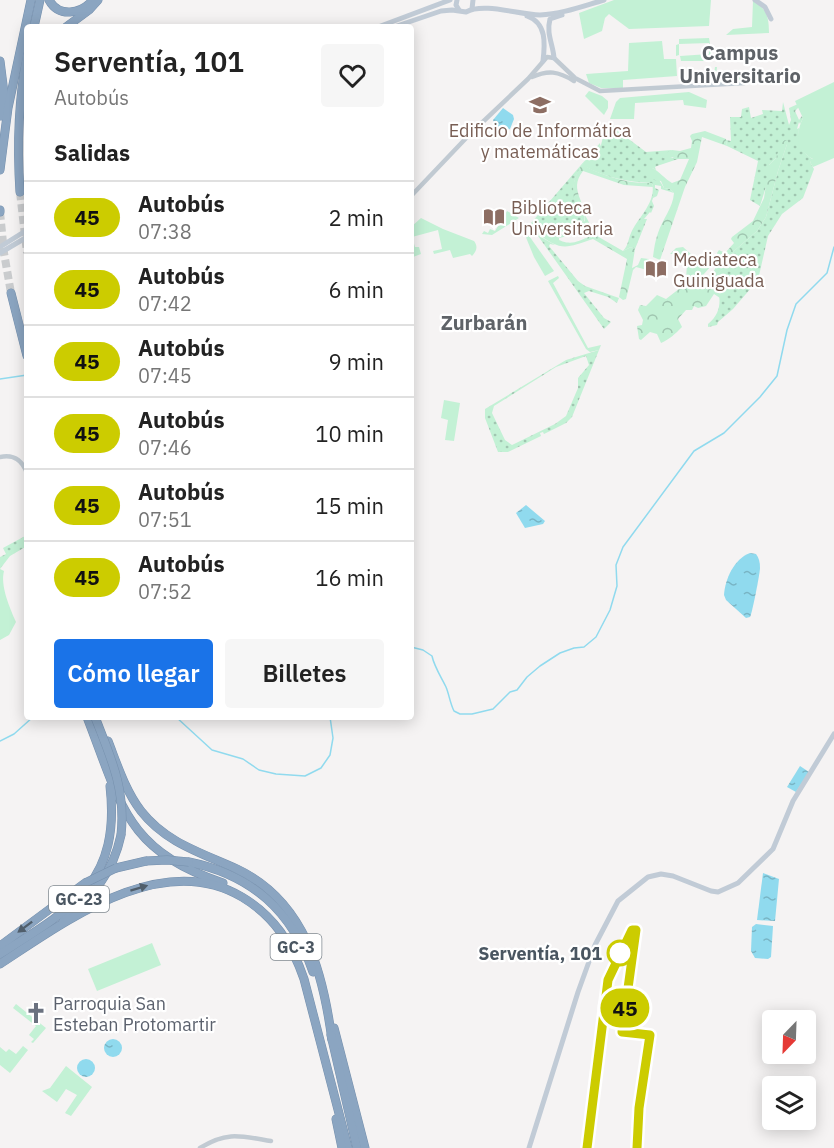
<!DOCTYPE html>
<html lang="es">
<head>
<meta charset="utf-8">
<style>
  body { margin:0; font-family:"IBM Plex Sans",sans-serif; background:#f6f6f6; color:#222; height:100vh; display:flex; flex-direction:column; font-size:22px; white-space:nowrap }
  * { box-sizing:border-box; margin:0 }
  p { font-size:20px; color:#767676 }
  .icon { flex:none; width:33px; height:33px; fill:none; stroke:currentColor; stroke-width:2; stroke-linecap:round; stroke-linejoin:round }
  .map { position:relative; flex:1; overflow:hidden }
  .side { position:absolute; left:24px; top:24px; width:390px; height:696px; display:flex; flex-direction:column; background:#fff; border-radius:6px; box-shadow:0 3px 15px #0003 }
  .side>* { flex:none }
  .badge { padding:0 12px; border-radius:20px; font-size:21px; line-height:39px }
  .needle { width:39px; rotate:203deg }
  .fabs { position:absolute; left:762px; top:1010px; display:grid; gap:12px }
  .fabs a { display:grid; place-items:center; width:54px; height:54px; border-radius:6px; background:#fff; box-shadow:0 3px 15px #0003; font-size:30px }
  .map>.badge { position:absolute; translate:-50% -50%; box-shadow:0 0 0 3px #fff }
  h2 { padding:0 30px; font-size:22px; line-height:54px }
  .round { display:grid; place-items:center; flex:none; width:63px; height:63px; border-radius:6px; background:#f6f6f6 }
  .headline { display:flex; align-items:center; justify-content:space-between; height:102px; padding:0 30px }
  h1 { font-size:28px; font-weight:600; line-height:45px }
  .cta { display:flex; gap:12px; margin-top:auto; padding:12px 30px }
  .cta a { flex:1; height:69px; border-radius:6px; background:#1a73e8; color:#fff; font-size:24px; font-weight:600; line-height:69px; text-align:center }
  .cta a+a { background:#f6f6f6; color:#222 }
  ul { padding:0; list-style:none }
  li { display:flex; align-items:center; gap:18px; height:72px; padding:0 30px; border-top:2px solid #e0e0e0 }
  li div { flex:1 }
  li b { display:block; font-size:22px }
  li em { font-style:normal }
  li .badge { min-width:66px; font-weight:700; text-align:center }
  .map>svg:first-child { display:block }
  .grass { fill:url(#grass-dots); fill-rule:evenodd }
  .forest { fill:url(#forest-crowns) }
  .green { fill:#c3f1d5 }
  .water { fill:url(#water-ripples) }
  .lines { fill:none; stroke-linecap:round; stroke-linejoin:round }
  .stream { stroke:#90daee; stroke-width:1.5 }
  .motorway-tunnel { stroke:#caccce; stroke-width:8; stroke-dasharray:8 4; stroke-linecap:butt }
  .motorway-casing { stroke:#7690ad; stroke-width:9 }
  .tertiary { stroke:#c1cad2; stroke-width:4.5 }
  .secondary { stroke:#c1cbd6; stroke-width:5 }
  .motorway { stroke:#8ba5c1; stroke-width:8 }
  .motorway-bridge-casing { stroke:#7690ad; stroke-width:9; stroke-linecap:butt }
  .motorway-bridge { stroke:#8ba5c1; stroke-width:8 }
  .oneway { fill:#505e6b }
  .line-casing { stroke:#fff; stroke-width:14 }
  .line { stroke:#cc0; stroke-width:9 }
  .stop-dot { fill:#fff; stroke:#cc0; stroke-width:3 }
  .labels { text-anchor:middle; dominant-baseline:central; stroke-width:4.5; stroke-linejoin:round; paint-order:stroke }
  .shield { fill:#fff; stroke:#808990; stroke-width:1.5 }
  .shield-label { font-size:16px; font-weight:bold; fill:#4a5661 }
  .education-label { font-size:18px; fill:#785e54; stroke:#fff; text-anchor:start }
  .stop-label { font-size:18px; font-weight:bold; fill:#4a5661; stroke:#fff; text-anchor:end }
  .worship-label { font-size:18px; fill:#5b616d; stroke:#fff; text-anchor:start }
  .neighbourhood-label { font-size:20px; font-weight:bold; fill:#5f6368; stroke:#fff }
</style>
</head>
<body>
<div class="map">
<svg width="834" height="1148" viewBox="0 0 834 1148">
  <defs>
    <pattern id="grass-dots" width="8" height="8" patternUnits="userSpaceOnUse" patternTransform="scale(1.5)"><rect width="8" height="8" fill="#c3f1d5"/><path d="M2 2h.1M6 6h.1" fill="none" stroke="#a0c6b0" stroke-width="1.8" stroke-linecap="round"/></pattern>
    <pattern id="forest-crowns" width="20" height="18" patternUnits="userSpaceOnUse" patternTransform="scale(1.5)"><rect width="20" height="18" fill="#c3f1d5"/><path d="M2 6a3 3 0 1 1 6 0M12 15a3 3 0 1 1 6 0" fill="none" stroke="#a0c6b0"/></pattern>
    <pattern id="water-ripples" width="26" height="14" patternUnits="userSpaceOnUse" patternTransform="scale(1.5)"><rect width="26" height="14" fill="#90daee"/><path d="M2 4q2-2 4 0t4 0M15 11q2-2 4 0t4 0" fill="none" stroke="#78b4c4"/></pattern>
  </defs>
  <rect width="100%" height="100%" fill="#f5f3f3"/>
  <g class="grass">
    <path d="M783 102 789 125 791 120 789 108 798 104 799 107 795 111 799 120 802 116 803 118 800 124 799 122 797 129 799 128C798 141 801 153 814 160L810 162 814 169 803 198 782 214 768 236 758 280 733 309 718 322 717 325 708 327V324C725 310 719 295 716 277L726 264 734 251 757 231 766 217 778 171 787 144 781 147 776 158 769 165V177L760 206 750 200 758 161 727 146 726 140 731 141 730 117H741L742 109 749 107 751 118 763 114 762 110 782 111Z"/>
    <path d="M610 124 611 126H621L626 137 646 152 672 150 663 157 666 156 678 159 657 166 655 167 656 170 652 168 664 188 670 189 674 193 661 189V186L655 185V188L659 190 657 196 653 198 652 201 654 206 651 213 650 212 644 219H647L635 249 631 247 623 251C628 246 628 240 631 233 638 217 657 202 652 183 629 182 607 178 586 167L601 145 604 133Z"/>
    <path d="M587 158C567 185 573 192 583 222L585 221V215L592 228C581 220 567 230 559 237V241L541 231 537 226 541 237 555 245 550 244 549 246 578 281 585 286 619 298 617 303 608 297 589 291 584 293 604 318 611 322 604 329 531 226V223Z"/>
    <path d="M599 350 572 417 566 423 544 434 543 432 540 433 541 436 508 452H498L485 418V409L566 360ZM586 356 589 365 578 378V388L566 416 555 424 512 445 505 440 492 413 494 406 556 367Z"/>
    <path d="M27 535V546L10 556 0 569V557L6 554 3 548Z"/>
  </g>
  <g class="forest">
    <path d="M705 131 726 139 727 146 702 137 697 162 685 187 660 260 653 257C654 249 655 241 658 233 662 220 673 208 674 193L670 189 664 188 661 181 654 180 648 170 652 168C659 171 665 179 672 183L680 180 689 159H674L673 157 663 158 662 155 672 150 680 151 691 148 692 141 690 136 692 134Z"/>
    <path d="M785 140 788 141 778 171 766 217 757 231 734 251 726 265 716 277 712 274 718 264 717 253 719 250 725 253 734 243 731 239 732 237 753 221 764 198 769 165 776 158 781 143Z"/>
    <path d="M600 143 601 150 587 167C606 177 630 184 652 183L653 187 624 185 583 171C567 191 589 203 584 223 563 185 575 171 600 143Z"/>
    <path d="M580 225H587L597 236 623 251 631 247 635 249 632 268 638 265 641 258 649 259 647 270 636 267 633 270 626 299 623 300 619 297 627 259 593 239C566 248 561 252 536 232L535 226H537C542 233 547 234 553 237 571 247 575 242 591 236L584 228H581L568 236 559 238V235Z"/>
    <path d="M683 247 702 264 708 262 712 265 703 275 688 282C684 275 689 266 686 258L679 254H670L676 248Z"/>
    <path d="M711 275 716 279 721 295 720 298 714 294 706 306 698 308 694 306 692 310H686L678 319 682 327C675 334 670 339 661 343L657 334 650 332 641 340 639 339 637 326 642 325 643 320 638 310 640 305 646 306 657 295 666 299 684 285 697 279 703 283Z"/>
  </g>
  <g class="green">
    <path d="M614 0H711L709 26 629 29 609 14 605 18 602 31 584 39 579 13Z"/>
    <path d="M753 1C767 8 769 18 769 33L726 35 733 29 752 27Z"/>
    <path d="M709 38 713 61H681L680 56 709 54V43L679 44V55L676 56V45L679 44V39Z"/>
    <path d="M662 41 664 59H676L677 76 623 80V88H601L589 83 586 74 628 71 629 43Z"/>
    <path d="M715 67H717L716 75 756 77 750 80 713 82Z"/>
    <path d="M834 82V158L813 167 810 162 813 159C797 151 795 134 803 118L795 101Z"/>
    <path d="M589 91 602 96 608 101V108L604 115 585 96Z"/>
    <path d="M689 92 707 100 706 108 684 105 683 100 635 103 634 119H610L616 102 620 98Z"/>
    <path d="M507 211 519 218 492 235 482 234 484 231 488 233 490 229 495 231Z"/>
    <path d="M421 218 443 229 474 241C478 246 477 251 472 256L470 254 453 258 450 250 434 254 433 251 442 249 438 230 412 237 415 247H419L421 254 413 257 411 248V227Z"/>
    <path d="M527 233 554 271 545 276 534 257 525 235Z"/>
    <path d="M558 276 559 278 553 283 588 348 601 345 599 350 590 352 586 349 548 281Z"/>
    <path d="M444 400 460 403 454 441 445 440 448 420 441 418Z"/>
    <path d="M0 569 4 571C0 586 10 608 16 622L9 635 0 640Z"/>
    <path d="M152 943 161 965 97 991 88 969Z"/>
    <path d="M16 1004 46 1028 33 1043 31 1042 34 1039 29 1035 36 1026 13 1008Z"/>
    <path d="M23 1046 28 1050 10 1073 0 1065V1047L6 1052 9 1049 16 1054Z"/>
    <path d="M66 1066 92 1087 71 1116 65 1113 77 1095 66 1089 57 1102 42 1091 50 1088Z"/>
  </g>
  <g class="water">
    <path d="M503 108 513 115 514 119 510 129 505 131 496 128 493 120Z"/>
    <path d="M526 505 545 521 543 524 525 528 516 513Z"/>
    <path d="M750 553 756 554C759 558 760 562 760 568 760 573 752 614 750 617L746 618 726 600 724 595C725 579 734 559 750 553Z"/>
    <path d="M800 766 809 772 796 792 787 787Z"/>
    <path d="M763 873 779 879 775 921 757 920Z"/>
    <path d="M756 924 773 926 771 957 768 959 755 958 751 951 752 927Z"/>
    <circle cx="113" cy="1048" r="9"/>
    <circle cx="86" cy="1068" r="9"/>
  </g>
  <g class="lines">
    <g class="stream">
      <path d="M0 379 27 375"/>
      <path d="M411 647 423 650 432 656C434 666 441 677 446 687 449 694 450 703 454 711L460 714H472L493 709 510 692 517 690 527 677 540 666 560 653 574 648 584 647 596 637 610 610 617 586 616 565 623 547 694 451 724 433 760 397 777 376 787 330 796 304 827 273 834 247"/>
      <path d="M176 717 212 750 243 759 259 770 276 774 305 776 321 768 330 755 333 738 330 717"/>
      <path d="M0 741 14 734 33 717"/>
    </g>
    <g class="motorway-tunnel">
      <path d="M20 192 27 253"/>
      <path d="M0 212 4 253 11 293"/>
    </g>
    <defs>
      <g id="motorway">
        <path d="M49 0C59 18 81 14 93 0"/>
        <path d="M34 27 40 0"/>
        <path d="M66 27 89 10 98 0"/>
        <path d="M0 61 4 93 1 116"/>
        <path d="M0 170 8 108 31 0"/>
        <path d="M20 192C17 146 18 102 27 56"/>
        <path d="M0 210V212"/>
        <path d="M11 293 27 356"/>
        <path d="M87 717C121 804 125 850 223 883"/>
        <path d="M108 741C117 764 125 790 141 811 166 843 202 853 237 869 305 901 323 972 332 1040"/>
        <path d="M189 862C252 875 292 911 313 972"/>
        <path d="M116 868 146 861"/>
        <path d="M64 920C93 896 113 873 121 835"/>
        <path d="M0 946 85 883"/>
        <path d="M0 954C72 909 121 882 110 786"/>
        <path d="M0 964C66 921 162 849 242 897 274 916 292 944 304 979L348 1148"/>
        <path d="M334 1028 365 1148"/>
        <path d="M331 1035 357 1148"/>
        <path d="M336 1119 342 1148"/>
      </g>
    </defs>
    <use href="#motorway" class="motorway-casing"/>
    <g class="tertiary">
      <path d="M532 77C548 70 558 71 574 81"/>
      <path d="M411 196 470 134 528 79 547 57 554 58 575 78 600 91 745 83"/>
      <path d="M0 457C14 454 22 460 27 473"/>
      <path d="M200 1148C227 1131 241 1136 271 1141"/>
    </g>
    <g class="secondary">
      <path d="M457 0 456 5 459 10"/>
      <path d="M755 0 765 7 771 19"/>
      <path d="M472 9 473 0"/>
      <path d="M527 16C547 23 545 44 543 61"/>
      <path d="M378 27 450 0"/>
      <path d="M394 27 441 11 452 10 466 12C484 2 519 15 540 15 562 14 583 6 604 0"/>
      <path d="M554 58C553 44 546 34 550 19L562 15"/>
      <path d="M0 247 27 230"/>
      <path d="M0 253 27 237"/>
      <path d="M529 1148 578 992 595 945 618 901 648 877 661 874 673 876 711 891 718 892 738 883 773 849 793 801 834 734"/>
    </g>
    <use href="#motorway" class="motorway"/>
    <defs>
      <g id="motorway-bridge">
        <path d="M95 717C111 758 126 790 121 835"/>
        <path d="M146 861 167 860 189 862"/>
        <path d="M85 883 116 868"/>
      </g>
    </defs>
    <use href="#motorway-bridge" class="motorway-bridge-casing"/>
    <use href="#motorway-bridge" class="motorway-bridge"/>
  </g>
  <defs><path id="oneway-solid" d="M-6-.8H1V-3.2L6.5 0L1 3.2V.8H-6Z" transform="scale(1.5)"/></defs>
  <g class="oneway">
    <use href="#oneway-solid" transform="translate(139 888) rotate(-17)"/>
    <use href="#oneway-solid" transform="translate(25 927) rotate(143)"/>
  </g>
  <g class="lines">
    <defs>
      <path id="line" d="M587 1148 608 980 632 930H636L622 1032 650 1035 639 1108 637 1148"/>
    </defs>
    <use href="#line" class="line-casing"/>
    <use href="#line" class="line"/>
  </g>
  <defs>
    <symbol id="university-bare" viewBox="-9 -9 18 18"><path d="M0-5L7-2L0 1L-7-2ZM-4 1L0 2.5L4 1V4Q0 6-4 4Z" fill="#8d6e63" stroke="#fff" stroke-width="2.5" paint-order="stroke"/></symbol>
    <symbol id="library-bare" viewBox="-9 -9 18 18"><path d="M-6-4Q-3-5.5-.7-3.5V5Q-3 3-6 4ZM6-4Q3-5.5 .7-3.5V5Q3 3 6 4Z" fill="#8d6e63" stroke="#fff" stroke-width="2.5" paint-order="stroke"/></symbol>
    <symbol id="church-bare" viewBox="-9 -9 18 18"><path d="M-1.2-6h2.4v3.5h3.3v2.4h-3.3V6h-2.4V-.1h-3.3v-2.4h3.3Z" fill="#6b7280" stroke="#fff" stroke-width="2.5" paint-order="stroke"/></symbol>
  </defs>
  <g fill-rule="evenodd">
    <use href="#university-bare" x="525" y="90" width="30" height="30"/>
    <use href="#library-bare" x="479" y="202" width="30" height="30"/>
    <use href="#library-bare" x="641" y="254" width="30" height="30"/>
    <use href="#church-bare" x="21" y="998" width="30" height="30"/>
  </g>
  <circle class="stop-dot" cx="620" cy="953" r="12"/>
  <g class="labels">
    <g class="shield">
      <rect x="49" y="886" width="60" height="26" rx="4.5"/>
      <rect x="270.5" y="934" width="51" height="26" rx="4.5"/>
    </g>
    <g class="shield-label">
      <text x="79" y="899">GC-23</text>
      <text x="296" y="947">GC-3</text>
    </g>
    <g class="education-label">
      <text x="540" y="130" text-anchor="middle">Edificio de Informática<tspan x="540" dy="21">y matemáticas</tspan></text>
      <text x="511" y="207">Biblioteca<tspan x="511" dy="21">Universitaria</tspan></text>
      <text x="673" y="259">Mediateca<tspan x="673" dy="21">Guiniguada</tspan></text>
    </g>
    <g class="stop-label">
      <text x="602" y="953">Serventía, 101</text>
    </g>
    <g class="worship-label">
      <text x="53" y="1003">Parroquia San<tspan x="53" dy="21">Esteban Protomartir</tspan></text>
    </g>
    <g class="neighbourhood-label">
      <text x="740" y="52">Campus<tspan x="740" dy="23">Universitario</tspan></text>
      <text x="484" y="322">Zurbarán</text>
    </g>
  </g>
</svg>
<div class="fabs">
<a><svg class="needle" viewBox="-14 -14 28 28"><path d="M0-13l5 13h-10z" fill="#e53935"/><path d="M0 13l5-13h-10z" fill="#767676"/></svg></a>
<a><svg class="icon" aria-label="layers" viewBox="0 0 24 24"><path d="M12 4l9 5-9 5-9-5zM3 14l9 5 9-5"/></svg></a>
</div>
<b class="badge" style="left:625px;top:1008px;background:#cc0;color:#111">45</b>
<section class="side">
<div class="headline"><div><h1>Serventía, 101</h1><p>Autobús</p></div><a class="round"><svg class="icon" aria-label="heart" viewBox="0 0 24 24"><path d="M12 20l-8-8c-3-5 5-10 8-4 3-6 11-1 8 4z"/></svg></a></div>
<h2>Salidas</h2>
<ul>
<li><span class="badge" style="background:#cc0;color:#111">45</span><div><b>Autobús</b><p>07:38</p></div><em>2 min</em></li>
<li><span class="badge" style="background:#cc0;color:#111">45</span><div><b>Autobús</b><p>07:42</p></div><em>6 min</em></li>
<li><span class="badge" style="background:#cc0;color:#111">45</span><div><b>Autobús</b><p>07:45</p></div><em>9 min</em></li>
<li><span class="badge" style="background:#cc0;color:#111">45</span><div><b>Autobús</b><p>07:46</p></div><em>10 min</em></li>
<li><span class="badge" style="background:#cc0;color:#111">45</span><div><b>Autobús</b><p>07:51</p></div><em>15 min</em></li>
<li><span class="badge" style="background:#cc0;color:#111">45</span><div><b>Autobús</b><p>07:52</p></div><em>16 min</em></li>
</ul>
<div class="cta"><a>Cómo llegar</a><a>Billetes</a></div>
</section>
</div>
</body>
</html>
